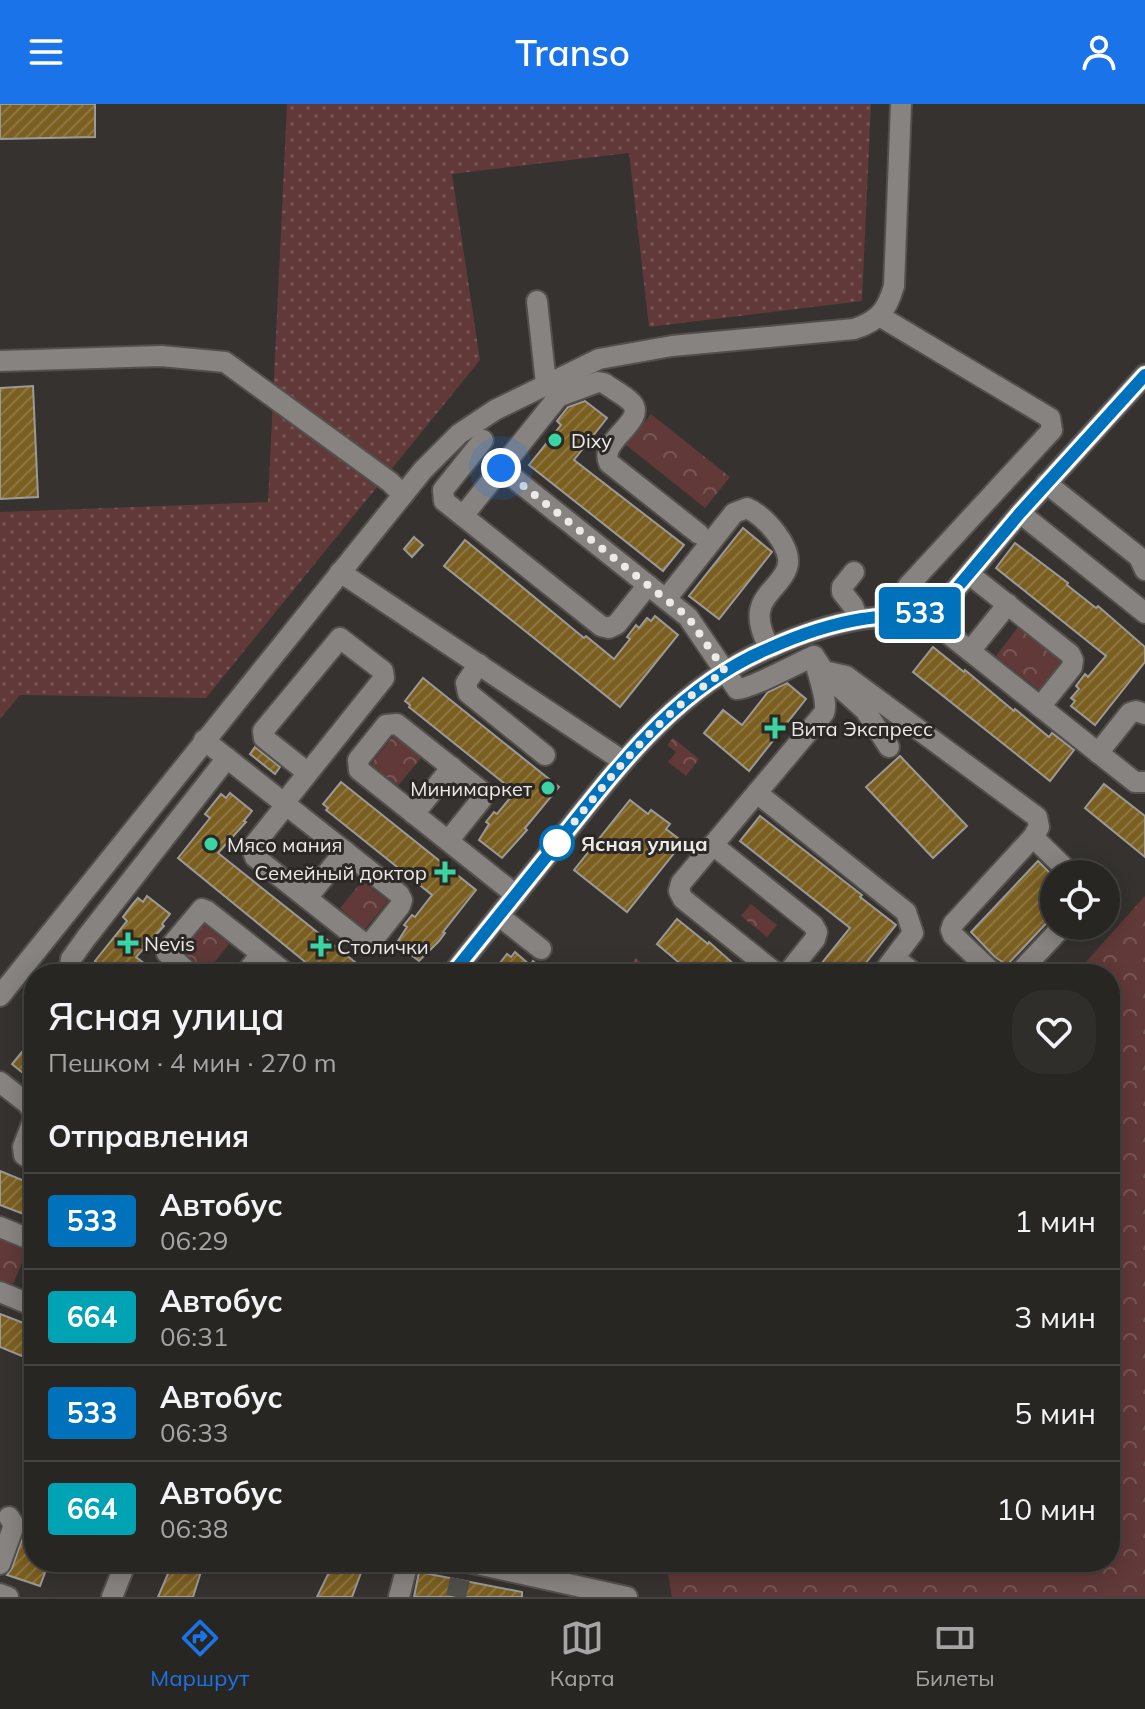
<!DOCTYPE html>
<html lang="ru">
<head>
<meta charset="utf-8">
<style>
  body { margin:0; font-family:Mulish,sans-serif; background:#302e2b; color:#f1f3f6; height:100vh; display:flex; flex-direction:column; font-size:30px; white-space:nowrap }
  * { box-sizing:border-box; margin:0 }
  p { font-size:26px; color:#a5a5a6 }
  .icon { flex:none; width:44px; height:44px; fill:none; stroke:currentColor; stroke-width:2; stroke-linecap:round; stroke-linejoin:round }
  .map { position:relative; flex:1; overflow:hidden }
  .sheet { position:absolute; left:24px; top:860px; width:1096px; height:608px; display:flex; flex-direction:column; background:#282623; border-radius:32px; box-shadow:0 4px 20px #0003,0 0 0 2px #444341 }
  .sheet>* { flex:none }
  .badge { padding:0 16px; border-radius:6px; font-size:28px; line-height:52px }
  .tools { position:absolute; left:1040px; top:756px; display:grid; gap:16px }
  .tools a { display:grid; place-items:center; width:80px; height:80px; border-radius:50%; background:#282623; box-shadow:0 4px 20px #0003,0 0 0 2px #444341; font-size:40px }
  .you { position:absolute; width:40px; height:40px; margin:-20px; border:6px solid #fff; border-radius:50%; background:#1a73e8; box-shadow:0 0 0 12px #1a73e833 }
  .map>.badge { position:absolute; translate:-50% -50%; box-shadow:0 0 0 4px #fff }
  h2 { padding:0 24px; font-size:30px; line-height:72px }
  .round { display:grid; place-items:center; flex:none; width:84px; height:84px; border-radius:32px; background:#302e2b }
  .head { display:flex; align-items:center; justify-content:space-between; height:136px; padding:0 24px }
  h1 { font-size:38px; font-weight:600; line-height:60px }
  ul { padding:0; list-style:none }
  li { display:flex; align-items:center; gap:24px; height:96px; padding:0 24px; border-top:2px solid #444341 }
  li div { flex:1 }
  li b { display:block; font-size:30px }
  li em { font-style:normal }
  li .badge { min-width:88px; font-weight:700; text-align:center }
  header { display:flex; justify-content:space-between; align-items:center; height:104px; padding:0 24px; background:#1a73e8; color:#fff; font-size:36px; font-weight:600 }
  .tabs { display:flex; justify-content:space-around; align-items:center; height:112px; border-top:2px solid #444341; background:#282623; font-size:22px; color:#a5a5a6 }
  .tabs a { display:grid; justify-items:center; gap:4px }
  .tabs .active { color:#1a73e8 }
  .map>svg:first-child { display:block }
  .grass { fill:url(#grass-dots) }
  .forest { fill:url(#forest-crowns) }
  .building { fill:url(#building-hatch); stroke:#9c9a96; stroke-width:2 }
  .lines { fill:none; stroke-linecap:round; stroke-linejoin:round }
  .minor-tunnel { stroke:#504e4b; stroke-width:20; stroke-dasharray:20 10; stroke-linecap:butt }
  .minor-casing { stroke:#524f4d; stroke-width:24 }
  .minor { stroke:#878380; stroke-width:20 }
  .line-casing { stroke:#fff; stroke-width:18 }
  .line { stroke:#0072bc; stroke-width:12 }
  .walk { stroke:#eceae8; stroke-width:8; stroke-dasharray:0 14.4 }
  .poi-dot { fill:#3dd4a3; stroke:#2b2825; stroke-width:3 }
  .stop-dot { fill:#fff; stroke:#0072bc; stroke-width:4 }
  .labels { text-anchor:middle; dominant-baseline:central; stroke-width:6; stroke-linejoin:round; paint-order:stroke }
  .poi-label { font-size:20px; fill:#eceae8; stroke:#2b2825; text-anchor:start }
  .stop-label { font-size:20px; font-weight:bold; fill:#eceae8; stroke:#2b2825; text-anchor:start }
</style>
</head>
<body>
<header><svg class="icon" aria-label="menu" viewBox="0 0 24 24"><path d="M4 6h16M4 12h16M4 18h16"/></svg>Transo<svg class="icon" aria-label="person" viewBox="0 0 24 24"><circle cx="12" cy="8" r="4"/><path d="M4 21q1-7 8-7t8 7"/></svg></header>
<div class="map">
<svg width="1145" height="1493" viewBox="0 0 1145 1493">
  <defs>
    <pattern id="grass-dots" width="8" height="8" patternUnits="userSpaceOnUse" patternTransform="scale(2)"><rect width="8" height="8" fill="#603938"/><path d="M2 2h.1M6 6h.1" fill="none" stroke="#775655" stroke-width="1.8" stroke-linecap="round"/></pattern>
    <pattern id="forest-crowns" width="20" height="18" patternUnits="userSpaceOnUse" patternTransform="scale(2)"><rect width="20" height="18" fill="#603938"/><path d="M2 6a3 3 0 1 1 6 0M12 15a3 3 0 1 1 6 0" fill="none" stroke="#775655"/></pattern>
    <pattern id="building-hatch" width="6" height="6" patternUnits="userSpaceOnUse" patternTransform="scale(2)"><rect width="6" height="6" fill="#7b5f21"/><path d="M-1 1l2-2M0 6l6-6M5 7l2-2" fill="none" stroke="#8e7641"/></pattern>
  </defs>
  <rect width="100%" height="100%" fill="#35322f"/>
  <path class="grass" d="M287 0H871L862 197 649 223 629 49 452 70 480 256 206 594 20 591 0 615V408L268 398Z"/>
  <g class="forest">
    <path d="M651 310 730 373 705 404 626 341Z"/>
    <path d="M1018 523 1062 558 1039 586 996 552Z"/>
    <path d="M393 632 421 654 398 682 371 660Z"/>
    <path d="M673 634 699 655 686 672 668 658 676 648 667 641Z"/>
    <path d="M362 777 388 797 365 825 340 804Z"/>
    <path d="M1145 792V1493H672L666 1458H1110V870H1075Z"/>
    <path d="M751 800 777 821 767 833 741 812Z"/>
    <path d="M204 820 229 840 207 868 181 847Z"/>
    <path d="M636 854 656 870H624Z"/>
    <path d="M0 1135 27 1147 13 1180 0 1176Z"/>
  </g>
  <g class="building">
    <path d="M0 0H95V33L0 35Z"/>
    <path d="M33 282 38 393 0 395V284Z"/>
    <path d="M585 297 607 314 574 356 684 441 663 467 529 361 561 321 557 317 568 303Z"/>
    <path d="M743 424 772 448 719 515 689 492Z"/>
    <path d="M414 433 423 441 412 453 404 445Z"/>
    <path d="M465 436 584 534 586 532 614 555 630 535 627 533 636 521 639 524 647 514 651 517 655 512 678 531 620 603 444 462Z"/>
    <path d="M1015 439 1068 479 1067 481 1096 504 1098 502 1145 543V558L1095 621 1071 602 1075 597 1071 594 1079 585 1076 582 1085 570 1088 573 1106 552 996 464Z"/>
    <path d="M933 543 964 568 965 566 1014 607 1015 605 1049 633 1052 629 1074 646 1050 677 913 568Z"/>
    <path d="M423 574 559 683 525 724 527 726 502 754 479 736 489 720 486 718 494 708 497 710 515 688 409 603 410 601 405 597Z"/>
    <path d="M787 579 806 595 749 667 704 629 723 606 742 621 768 588Z"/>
    <path d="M255 643 280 663 275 670 250 650Z"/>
    <path d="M900 652 967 722 933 754 866 683Z"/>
    <path d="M341 678 476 786 443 828 445 829 439 837 419 857 396 840 407 823 404 821 412 811 415 813 432 791 326 706 328 704 323 700Z"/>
    <path d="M1104 680 1145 712V753L1085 704Z"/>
    <path d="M230 689 252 707 244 717 246 718 218 749 370 870H320L178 754 210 714 205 710 221 690 226 694Z"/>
    <path d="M630 696 648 710 651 706 670 720 666 725 683 738 627 808 574 766Z"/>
    <path d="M760 712 862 791 860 793 896 821 857 870H813L850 824 740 737Z"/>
    <path d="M1038 757 1054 773 1047 783 1054 789V811L1007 861 995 853 971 828Z"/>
    <path d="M147 792 170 810 162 820 164 822 136 853 158 870H112L95 857 127 817 123 813 132 801 138 794 143 798Z"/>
    <path d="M677 815 708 840 709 838 745 870H695L677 857 657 840Z"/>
    <path d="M515 848 530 861 533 857 548 870H503L496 864 507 850 511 853Z"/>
    <path d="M34 933V978L12 960Z"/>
    <path d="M0 1067 34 1081V1114L0 1101Z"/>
    <path d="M0 1210 34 1223V1257L0 1243Z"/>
    <path d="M27 1421 34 1423V1458H49L40 1482 7 1471 12 1464Z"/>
    <path d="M173 1458H204L193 1493H158Z"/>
    <path d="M334 1458H365L352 1493H317Z"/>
    <path d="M419 1468 522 1488V1493H414Z"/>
  </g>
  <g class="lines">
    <path class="minor-tunnel" d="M456 1493 460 1475"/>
    <defs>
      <g id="minor">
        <path d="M537 197 546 280"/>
        <path d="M881 213 1050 314 1052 326 908 482"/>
        <path d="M0 257 161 252 225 258 390 378 403 391"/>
        <path d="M483 336 443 386 444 397 601 522 609 524 617 520 648 481"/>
        <path d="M501 364 688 513 737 585C748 586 800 558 814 552 816 568 829 596 824 609L681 779 679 787 683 795 777 870"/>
        <path d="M1046 379 1139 453 1145 466"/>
        <path d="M1020 409 1145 509"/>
        <path d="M463 412 558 293 598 278 604 279C612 285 623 290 631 298 649 317 598 336 609 359L699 430"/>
        <path d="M340 468 623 657"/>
        <path d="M854 468 842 483V488L853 502 858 515"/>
        <path d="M969 470 1070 550 1073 556 1072 563 1040 603"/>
        <path d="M666 495 734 409 747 404C765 412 794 444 787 464 782 480 763 489 760 507 758 521 764 532 769 544"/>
        <path d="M933 507 946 528 1135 678H1145"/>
        <path d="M970 547 1008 500"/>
        <path d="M814 552 824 567 846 572 1037 713 1039 723 1033 733 953 820 951 826 953 831 994 870"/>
        <path d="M479 560 466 579 468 589 545 651"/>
        <path d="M835 579 865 606 889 643"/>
        <path d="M204 636C269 687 334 738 399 790L402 796 400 802 373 836 367 839 361 837 255 753 253 747 254 741 286 701"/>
        <path d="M1098 649 1130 609 1136 607 1145 610"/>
        <path d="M757 689 906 808 913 829 882 870"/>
        <path d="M284 699 384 574 383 567 340 534 263 627 264 634 308 669"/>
        <path d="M414 710 452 663"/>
        <path d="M1033 733 1071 770"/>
        <path d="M448 737 481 696 480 686 397 620 386 621 358 656 359 666 516 791"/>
        <path d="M713 741 813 821 817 828 815 835 787 870"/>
        <path d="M307 794 345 747"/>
        <path d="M499 812 541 845"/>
        <path d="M895 854 915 870"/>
        <path d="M75 870 70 862 71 855 86 834 227 654"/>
        <path d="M190 870 167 849 169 844 202 805 207 807 287 870"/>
        <path d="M245 870 261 850"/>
        <path d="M452 870C490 823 528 776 566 728 624 655 681 581 770 544 799 531 831 520 862 515 886 511 919 513 940 504L1020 409 1145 271"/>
        <path d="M1018 870 1063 822"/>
        <path d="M0 892 423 366 459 330 495 306 599 255 672 242 854 225C879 217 887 206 894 182L901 0"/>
        <path d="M0 978 28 1000 34 1010"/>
        <path d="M34 1014 23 1043 24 1051 34 1058"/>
        <path d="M0 1123 34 1137"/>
        <path d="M0 1188 34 1202"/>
        <path d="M468 1458 627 1493"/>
        <path d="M0 1460 14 1421 9 1413"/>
        <path d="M0 1490 8 1493"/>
        <path d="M112 1493 126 1458"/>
        <path d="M399 1493 408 1458"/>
      </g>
    </defs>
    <use href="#minor" class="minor-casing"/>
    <use href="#minor" class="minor"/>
  </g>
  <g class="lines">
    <defs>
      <path id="line" d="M452 870C490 823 528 775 566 728 624 655 681 581 770 544 799 531 831 520 862 515 885 511 921 512 940 504L1020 409 1145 271"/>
    </defs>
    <use href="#line" class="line-casing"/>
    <use href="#line" class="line"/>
    <path class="walk" d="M501 364 688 513 725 567C650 617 612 673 557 739"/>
  </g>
  <g class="poi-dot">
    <circle cx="555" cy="336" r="8"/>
    <path d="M771 612h8v8h8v8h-8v8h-8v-8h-8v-8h8z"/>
    <circle cx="548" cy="684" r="8"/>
    <circle cx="211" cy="740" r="8"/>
    <path d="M441 756h8v8h8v8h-8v8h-8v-8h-8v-8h8z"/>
    <path d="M124 827h8v8h8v8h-8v8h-8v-8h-8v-8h8z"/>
    <path d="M317 830h8v8h8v8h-8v8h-8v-8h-8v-8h8z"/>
  </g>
  <circle class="stop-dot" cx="557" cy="739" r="16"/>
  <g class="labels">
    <g class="poi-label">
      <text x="571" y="336">Dixy</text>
      <text x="791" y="624">Вита Экспресс</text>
      <text x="532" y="684" text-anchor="end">Минимаркет</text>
      <text x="227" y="740">Мясо мания</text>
      <text x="427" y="768" text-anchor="end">Семейный доктор</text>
      <text x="144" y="839">Nevis</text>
      <text x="337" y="842">Столички</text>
    </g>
    <g class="stop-label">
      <text x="581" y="739">Ясная улица</text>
    </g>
  </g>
</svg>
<div class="tools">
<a><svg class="icon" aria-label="locate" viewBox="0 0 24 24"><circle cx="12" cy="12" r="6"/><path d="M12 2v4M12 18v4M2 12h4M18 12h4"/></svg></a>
</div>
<div class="you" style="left:501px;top:364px"></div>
<b class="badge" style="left:920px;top:509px;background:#0072bc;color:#fff">533</b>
<section class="sheet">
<div class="head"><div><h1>Ясная улица</h1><p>Пешком · 4 мин · 270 m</p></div><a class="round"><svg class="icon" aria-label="heart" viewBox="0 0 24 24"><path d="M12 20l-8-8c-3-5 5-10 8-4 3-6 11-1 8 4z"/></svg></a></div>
<h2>Отправления</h2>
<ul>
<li><span class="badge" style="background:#0072bc;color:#fff">533</span><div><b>Автобус</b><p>06:29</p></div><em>1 мин</em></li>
<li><span class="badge" style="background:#00a3b4;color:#fff">664</span><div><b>Автобус</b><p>06:31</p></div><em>3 мин</em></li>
<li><span class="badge" style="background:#0072bc;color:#fff">533</span><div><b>Автобус</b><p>06:33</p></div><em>5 мин</em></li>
<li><span class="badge" style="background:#00a3b4;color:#fff">664</span><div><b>Автобус</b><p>06:38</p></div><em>10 мин</em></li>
</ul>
</section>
</div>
<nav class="tabs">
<a class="active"><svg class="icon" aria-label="directions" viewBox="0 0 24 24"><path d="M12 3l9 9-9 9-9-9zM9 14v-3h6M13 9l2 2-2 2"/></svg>Маршрут</a>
<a><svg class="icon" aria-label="map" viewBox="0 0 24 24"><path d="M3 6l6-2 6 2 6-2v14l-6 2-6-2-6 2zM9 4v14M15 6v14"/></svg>Карта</a>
<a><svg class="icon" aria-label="tickets" viewBox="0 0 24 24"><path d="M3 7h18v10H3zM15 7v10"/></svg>Билеты</a>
</nav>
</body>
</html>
